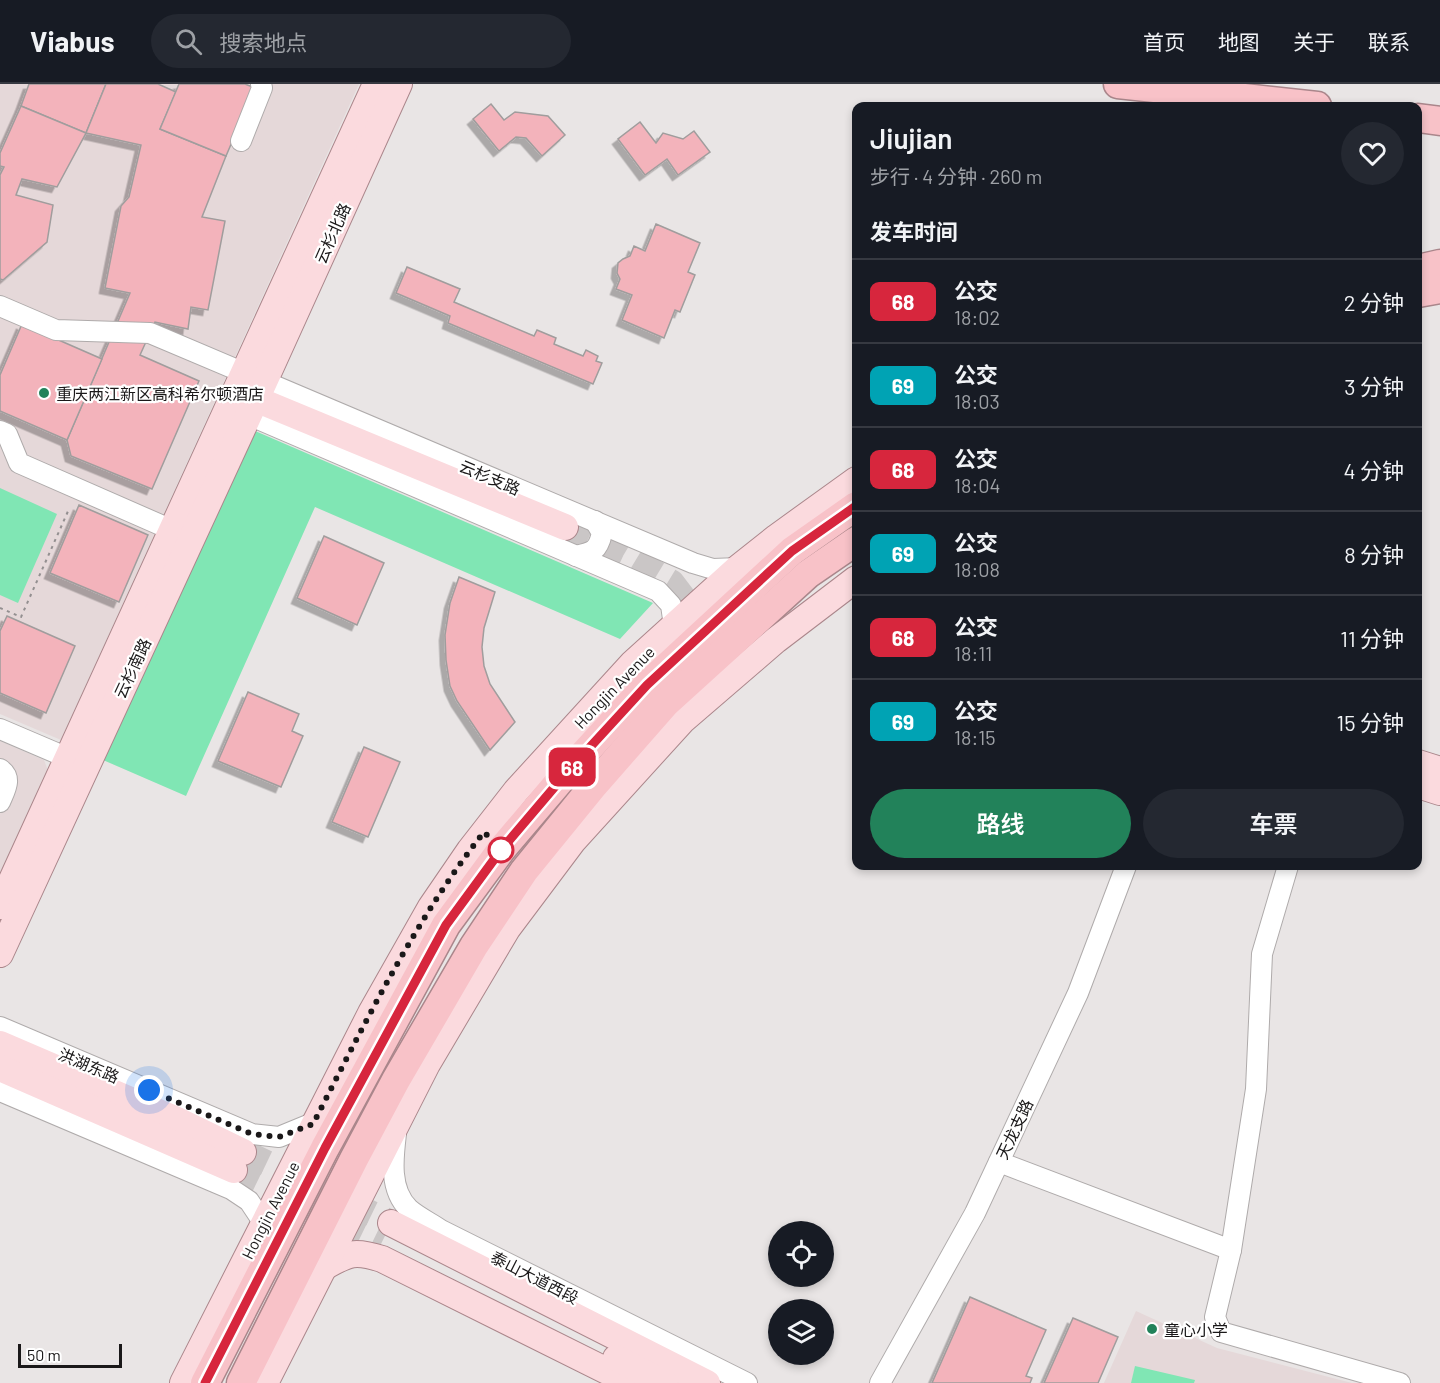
<!DOCTYPE html>
<html lang="zh">
<head>
<meta charset="utf-8">
<style>
  body { margin:0; font-family:Barlow,"Noto Sans SC",sans-serif; background:#242831; color:#f1f3f6; height:100vh; display:flex; flex-direction:column; font-size:22px; white-space:nowrap }
  * { box-sizing:border-box; margin:0 }
  p { font-size:20px; color:#9ea1a6 }
  .icon { flex:none; width:33px; height:33px; fill:none; stroke:currentColor; stroke-width:2; stroke-linecap:round; stroke-linejoin:round }
  .map { position:relative; flex:1; overflow:hidden }
  .details { position:absolute; left:852px; top:18px; width:570px; height:768px; display:flex; flex-direction:column; background:#171b24; border-radius:12px; box-shadow:0 3px 9px #0003 }
  .details>* { flex:none }
  .badge { padding:0 12px; border-radius:9px; font-size:21px; line-height:39px }
  .buttons { position:absolute; left:768px; top:1137px; display:grid; gap:12px }
  .buttons a { display:grid; place-items:center; width:66px; height:66px; border-radius:50%; background:#171b24; box-shadow:0 3px 9px #0003; font-size:30px }
  .scale { position:absolute; left:18px; bottom:15px; width:104px; box-sizing:border-box; padding-left:6px; border:3px solid #1a1819; border-top:0; font-size:16px; line-height:21px; white-space:nowrap; color:#1a1819; -webkit-text-stroke:4px #fff; paint-order:stroke }
  .you { position:absolute; width:30px; height:30px; margin:-15px; border:4px solid #fff; border-radius:50%; background:#1a73e8; box-shadow:0 0 0 9px #1a73e833 }
  .map>.badge { position:absolute; translate:-50% -50%; box-shadow:0 0 0 3px #fff }
  h2 { padding:0 18px; font-size:22px; line-height:54px }
  .round { display:grid; place-items:center; flex:none; width:63px; height:63px; border-radius:32px; background:#242831 }
  .summary { display:flex; align-items:center; justify-content:space-between; height:102px; padding:0 18px }
  h1 { font-size:28px; font-weight:600; line-height:45px }
  .button { display:flex; gap:12px; margin-top:auto; padding:12px 18px }
  .button a { flex:1; height:69px; border-radius:36px; background:#22825a; color:#fff; font-size:24px; font-weight:600; line-height:69px; text-align:center }
  .button a+a { background:#242831; color:#f1f3f6 }
  ul { padding:0; list-style:none }
  li { display:flex; align-items:center; gap:18px; height:84px; padding:0 18px; border-top:2px solid #363941 }
  li div { flex:1 }
  li b { display:block; font-size:22px }
  li em { font-style:normal }
  li .badge { min-width:66px; font-weight:700; text-align:center }
  header { display:flex; align-items:center; gap:36px; box-sizing:border-box; height:84px; padding:0 30px; background:#171b24; border-bottom:2px solid #363941 }
  header strong { font-size:28px }
  nav { display:flex; gap:33px; margin-inline-start:auto; font-size:21px }
  .search { width:420px; height:54px; background:#242831; display:flex; align-items:center; gap:15px; box-sizing:border-box; padding:0 21px; border-radius:33px; color:#9ea1a6; font-size:22px }
  .map>svg:first-child { display:block }
  .built { fill:#e5d8d9 }
  .green { fill:#80e6b4 }
  .building { fill:#f3b3bb; stroke:#a09d9d; stroke-width:1.5; filter:url(#shadow) }
  .lines { fill:none; stroke-linecap:round; stroke-linejoin:round }
  .major-tunnel { stroke:#cac6c6; stroke-width:26; stroke-dasharray:26 13; stroke-linecap:butt }
  .minor-casing { stroke:#afabab; stroke-width:22 }
  .major-casing { stroke:#aa868b; stroke-width:28 }
  .highway-casing { stroke:#aa868b; stroke-width:31 }
  .path { stroke:#938f90; stroke-width:2; stroke-dasharray:3 4.5; stroke-linecap:butt }
  .minor { stroke:#fff; stroke-width:20 }
  .major { stroke:#fbdade; stroke-width:26 }
  .highway { stroke:#f8c2c8; stroke-width:28 }
  .line-casing { stroke:#fff; stroke-width:14 }
  .line { stroke:#d7263d; stroke-width:9 }
  .walk { stroke:#1a1819; stroke-width:6; stroke-dasharray:0 10.8 }
  .poi-dot { fill:#22825a; stroke:#fff; stroke-width:2 }
  .stop-dot { fill:#fff; stroke:#d7263d; stroke-width:3 }
  .labels { text-anchor:middle; dominant-baseline:central; stroke-width:4.5; stroke-linejoin:round; paint-order:stroke }
  .street-label { font-size:16px; fill:#1a1819; stroke:#fff }
  .poi-label { font-size:16px; fill:#1a1819; stroke:#fff; text-anchor:start }
</style>
</head>
<body>
<header>
<strong>Viabus</strong>
<div class="search"><svg class="icon" aria-label="search" viewBox="0 0 24 24"><circle cx="10" cy="10" r="6"/><path d="M15 15l6 6"/></svg>搜索地点</div>
<nav><a>首页</a><a>地图</a><a>关于</a><a>联系</a></nav>
</header>
<div class="map">
<svg width="1440" height="1299" viewBox="0 0 1440 1299">
  <defs>
    <filter id="shadow"><feDropShadow dx="-5.5" dy="5.5" stdDeviation="0" flood-color="#0004"/></filter>
  </defs>
  <rect width="100%" height="100%" fill="#e9e5e5"/>
  <g class="built">
    <path d="M0 0H359L61 656 0 630Z"/>
    <path d="M0 657 44 676 50 692 0 800Z"/>
    <path d="M1136 1227 1217 1264 1352 1299H1104Z"/>
  </g>
  <g class="green">
    <path d="M253 346 653 519 620 555 315 423 186 712 103 676Z"/>
    <path d="M0 404 57 430 18 519 0 511Z"/>
    <path d="M1135 1282 1195 1296 1194 1299H1131Z"/>
  </g>
  <g class="building">
    <path d="M29 0H106L86 49 21 22Z"/>
    <path d="M106 0H158L176 8 160 45 226 72 202 133 225 137 208 226 191 223 188 245 155 238 140 271 199 297 152 405 71 372 67 356 130 209 105 204 121 122 129 113 141 61 86 49Z"/>
    <path d="M179 0H245L255 4 226 72 160 45Z"/>
    <path d="M491 20 504 36 515 28 548 32 565 51 542 72 526 54 516 53 499 67 473 35Z"/>
    <path d="M21 22 86 49 57 103 22 95 16 111 53 121 47 158 3 196 0 195V91L4 83 0 82V69Z"/>
    <path d="M640 38 656 59 663 49 683 55 694 47 710 68 678 91 667 75 645 91 618 55Z"/>
    <path d="M656 140 700 159 688 188 695 191 680 228 675 226 664 254 622 236 632 211 616 205 620 195 617 189 618 179 623 175 630 172 634 162 645 167Z"/>
    <path d="M407 183 460 205 454 218 534 252 537 246 556 254 554 260 583 272 586 266 598 272 596 277 602 279 593 300 448 239 450 232 396 209Z"/>
    <path d="M22 240 102 275 67 356 0 327V291Z"/>
    <path d="M79 421 148 451 119 518 50 489Z"/>
    <path d="M324 452 384 479 357 541 297 514Z"/>
    <path d="M459 493 495 508 484 544 482 563 484 582 490 600 515 638 490 666 457 617 450 602 446 576 445 551 450 519Z"/>
    <path d="M7 532 75 562 46 629 0 609V547Z"/>
    <path d="M248 608 299 630 292 647 303 652 281 703 218 677Z"/>
    <path d="M364 663 400 678 368 753 332 738Z"/>
    <path d="M970 1213 1046 1246 1026 1292 1032 1294 1030 1299H932Z"/>
    <path d="M1073 1234 1118 1253 1098 1299H1044Z"/>
  </g>
  <g class="lines">
    <g class="major-tunnel">
      <path d="M565 443 624 470 672 499 700 536 701 544"/>
      <path d="M243 1068 391 1139"/>
      <path d="M234 1086 382 1158"/>
    </g>
    <defs>
      <g id="minor">
        <path d="M241 57 262 4 261 0"/>
        <path d="M0 222 56 246 150 249 693 479 713 485 738 484"/>
        <path d="M237 326 658 507 671 521 674 542"/>
        <path d="M0 347 7 350 19 379 172 446"/>
        <path d="M576 472C593 468 598 467 602 449L595 437"/>
        <path d="M0 645 68 674"/>
        <path d="M0 685C13 694 5 706 0 718"/>
        <path d="M1288 782 1262 870 1256 1005 1231 1166 1215 1233 1221 1248 1400 1299"/>
        <path d="M0 943 252 1050 279 1053 313 1039"/>
        <path d="M0 1007 231 1105 249 1117 263 1138"/>
        <path d="M396 1050C393 1074 389 1106 409 1125 418 1133 431 1139 441 1146L747 1299"/>
        <path d="M999 1078 1231 1166"/>
        <path d="M880 1299 975 1129 1078 909 1126 782"/>
      </g>
      <g id="major">
        <path d="M241 309 565 443"/>
        <path d="M1418 679 1440 686"/>
        <path d="M1418 701 1440 708"/>
        <path d="M0 822 376 0"/>
        <path d="M0 870 264 298 399 0"/>
        <path d="M0 960 177 1036 243 1068"/>
        <path d="M0 984 234 1086"/>
        <path d="M391 1139 707 1299"/>
        <path d="M324 1183C349 1169 354 1166 382 1175L631 1299"/>
        <path d="M616 1274 665 1299"/>
        <path d="M183 1299 371 929 431 823 470 766 516 707 632 580 738 484 777 453 856 396"/>
        <path d="M265 1299 427 980 507 845 573 757 682 637 776 556 856 495"/>
      </g>
      <g id="highway">
        <path d="M1118 0 1317 22"/>
        <path d="M1418 34 1440 37"/>
        <path d="M1418 185 1440 180"/>
        <path d="M1418 209 1440 205"/>
        <path d="M205 1299 325 1064 446 841 501 766 569 686 647 601 792 467 856 422"/>
        <path d="M241 1299 354 1075 396 996 474 862 524 787 594 701 665 620 808 490 856 457"/>
      </g>
    </defs>
    <use href="#minor" class="minor-casing"/>
    <use href="#major" class="major-casing"/>
    <use href="#highway" class="highway-casing"/>
    <path class="path" d="M0 524 21 533 69 425"/>
    <use href="#minor" class="minor"/>
    <use href="#major" class="major"/>
    <use href="#highway" class="highway"/>
  </g>
  <g class="lines">
    <defs>
      <path id="line" d="M205 1299 325 1064 446 841 501 766 569 686 647 601 792 467 856 422"/>
    </defs>
    <use href="#line" class="line-casing"/>
    <use href="#line" class="line"/>
    <path class="walk" d="M149 1006 252 1050 279 1053 313 1040C364 941 416 834 484 748L501 766"/>
  </g>
  <g class="poi-dot">
    <circle cx="44" cy="309" r="6"/>
    <circle cx="1152" cy="1245" r="6"/>
  </g>
  <circle class="stop-dot" cx="501" cy="766" r="12"/>
  <g class="labels">
    <g class="street-label">
      <text transform="translate(332 149) rotate(-66)">云杉北路</text>
      <text transform="translate(490 393) rotate(23)">云杉支路</text>
      <text transform="translate(132 584) rotate(-65)">云杉南路</text>
      <text transform="translate(614 603) rotate(-46)">Hongjin Avenue</text>
      <text transform="translate(89 981) rotate(23)">洪湖东路</text>
      <text transform="translate(1014 1045) rotate(-65)">天龙支路</text>
      <text transform="translate(270 1126) rotate(-63)">Hongjin Avenue</text>
      <text transform="translate(535 1193) rotate(27)">泰山大道西段</text>
    </g>
    <g class="poi-label">
      <text x="56" y="309">重庆两江新区高科希尔顿酒店</text>
      <text x="1164" y="1245">童心小学</text>
    </g>
  </g>
</svg>
<div class="buttons">
<a><svg class="icon" aria-label="locate" viewBox="0 0 24 24"><circle cx="12" cy="12" r="6"/><path d="M12 2v4M12 18v4M2 12h4M18 12h4"/></svg></a>
<a><svg class="icon" aria-label="layers" viewBox="0 0 24 24"><path d="M12 4l9 5-9 5-9-5zM3 14l9 5 9-5"/></svg></a>
</div>
<div class="scale">50 m</div>
<div class="you" style="left:149px;top:1006px"></div>
<b class="badge" style="left:572px;top:683px;background:#d7263d;color:#fff">68</b>
<section class="details">
<div class="summary"><div><h1>Jiujian</h1><p>步行 · 4 分钟 · 260 m</p></div><a class="round"><svg class="icon" aria-label="heart" viewBox="0 0 24 24"><path d="M12 20l-8-8c-3-5 5-10 8-4 3-6 11-1 8 4z"/></svg></a></div>
<h2>发车时间</h2>
<ul>
<li><span class="badge" style="background:#d7263d;color:#fff">68</span><div><b>公交</b><p>18:02</p></div><em>2 分钟</em></li>
<li><span class="badge" style="background:#00a3b4;color:#fff">69</span><div><b>公交</b><p>18:03</p></div><em>3 分钟</em></li>
<li><span class="badge" style="background:#d7263d;color:#fff">68</span><div><b>公交</b><p>18:04</p></div><em>4 分钟</em></li>
<li><span class="badge" style="background:#00a3b4;color:#fff">69</span><div><b>公交</b><p>18:08</p></div><em>8 分钟</em></li>
<li><span class="badge" style="background:#d7263d;color:#fff">68</span><div><b>公交</b><p>18:11</p></div><em>11 分钟</em></li>
<li><span class="badge" style="background:#00a3b4;color:#fff">69</span><div><b>公交</b><p>18:15</p></div><em>15 分钟</em></li>
</ul>
<div class="button"><a>路线</a><a>车票</a></div>
</section>
</div>
</body>
</html>
